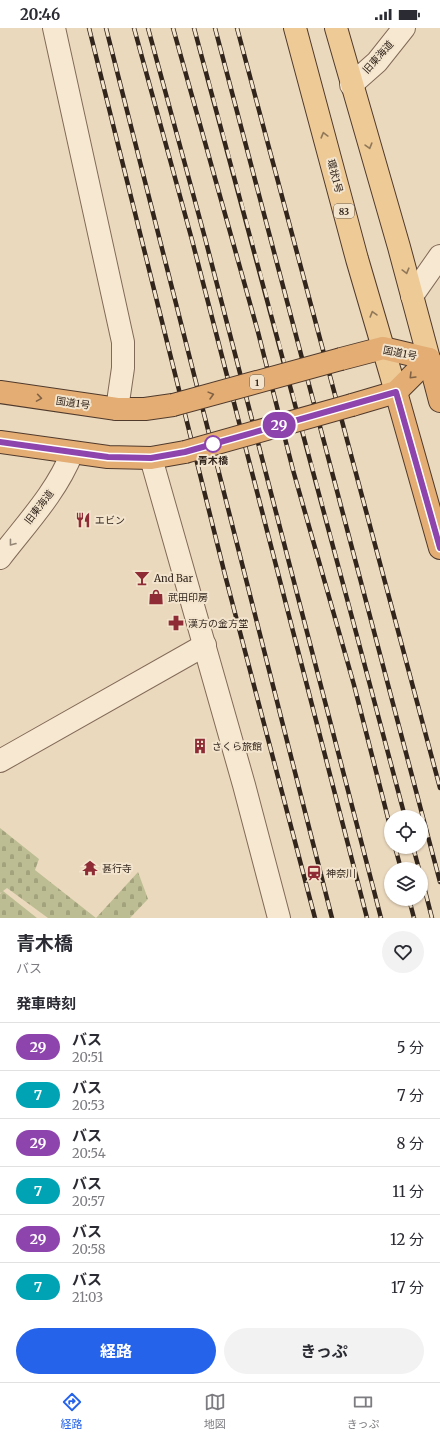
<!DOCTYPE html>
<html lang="ja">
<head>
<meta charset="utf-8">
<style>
  body { margin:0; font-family:Merriweather,"Noto Sans JP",serif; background:#f2f2f3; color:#2b2b33; height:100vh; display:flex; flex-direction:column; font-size:15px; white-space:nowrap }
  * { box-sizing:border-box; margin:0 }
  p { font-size:13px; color:#7c7c81 }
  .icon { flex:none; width:22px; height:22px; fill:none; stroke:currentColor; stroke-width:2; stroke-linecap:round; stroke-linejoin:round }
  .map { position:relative; height:890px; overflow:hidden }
  .drawer { display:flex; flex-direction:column; background:#fff; flex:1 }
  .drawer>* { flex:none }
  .badge { padding:0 8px; border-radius:13px; font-size:14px; line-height:26px }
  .controls { position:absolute; left:384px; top:782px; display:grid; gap:8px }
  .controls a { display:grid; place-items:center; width:44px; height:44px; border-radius:50%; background:#fff; box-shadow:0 1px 3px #0004; font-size:20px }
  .map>.badge { position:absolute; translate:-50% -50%; box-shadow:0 0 0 2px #fff }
  h2 { padding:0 16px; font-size:15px; line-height:36px }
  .round { display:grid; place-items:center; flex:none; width:42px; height:42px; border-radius:21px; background:#f2f2f3 }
  .headline { display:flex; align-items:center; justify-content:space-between; height:68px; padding:0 16px }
  h1 { font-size:19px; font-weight:700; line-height:30px }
  .button { display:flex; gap:8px; margin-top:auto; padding:8px 16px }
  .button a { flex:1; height:46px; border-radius:24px; background:#2563eb; color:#fff; font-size:16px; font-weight:700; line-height:46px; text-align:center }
  .button a+a { background:#f2f2f3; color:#2b2b33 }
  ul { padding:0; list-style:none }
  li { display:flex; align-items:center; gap:12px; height:48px; padding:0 16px; border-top:1px solid #e1e1e2 }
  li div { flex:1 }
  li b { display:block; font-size:15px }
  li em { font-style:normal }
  li .badge { min-width:44px; font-weight:700; text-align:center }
  .status { display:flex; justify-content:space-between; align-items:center; height:28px; padding:0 20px; background:#fff; direction:ltr }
  .status svg { height:11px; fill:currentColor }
  .tabs { display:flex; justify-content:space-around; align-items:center; height:56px; border-top:1px solid #e1e1e2; background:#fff; font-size:11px; color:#7c7c81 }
  .tabs a { display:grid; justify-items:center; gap:2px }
  .tabs .selected { color:#2563eb }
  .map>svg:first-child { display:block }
  .cemetery { fill:url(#cemetery-stones) }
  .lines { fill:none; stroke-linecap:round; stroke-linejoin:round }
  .minor-casing { stroke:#826a58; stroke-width:24 }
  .tertiary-casing { stroke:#826a58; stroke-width:24 }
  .primary-casing { stroke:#503a2c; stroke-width:24 }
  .trunk-casing { stroke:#503a2c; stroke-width:24 }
  .minor { stroke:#f7e8d1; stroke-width:22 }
  .tertiary { stroke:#f7e8d1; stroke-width:22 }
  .primary { stroke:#eeca96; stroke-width:22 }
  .trunk { stroke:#e3ad74; stroke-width:22 }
  .rail-casing { stroke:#32251c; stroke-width:4.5 }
  .rail { stroke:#f3e4cd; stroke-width:3; stroke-dasharray:9; stroke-linecap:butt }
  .trunk-bridge-casing { stroke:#503a2c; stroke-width:24; stroke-linecap:butt }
  .trunk-bridge { stroke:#e3ad74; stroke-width:22 }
  .oneway { stroke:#907859 }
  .oneway2 { stroke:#826244 }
  .oneway3 { stroke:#948676 }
  .line-casing { stroke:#fff; stroke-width:9 }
  .line { stroke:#8e44ad; stroke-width:6 }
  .stop-dot { fill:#fff; stroke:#8e44ad; stroke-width:2 }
  .labels { text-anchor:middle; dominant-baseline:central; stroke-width:4; stroke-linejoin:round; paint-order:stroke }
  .shield { fill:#f3e4cd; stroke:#6c5e51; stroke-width:1 }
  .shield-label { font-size:9px; font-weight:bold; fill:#32251c }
  .street-label { font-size:10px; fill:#32251c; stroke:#f3e4cd }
  .stop-label { font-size:10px; font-weight:bold; fill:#32251c; stroke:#f3e4cd }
  .poi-label { font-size:10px; fill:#32251c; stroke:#f3e4cd; text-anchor:start }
</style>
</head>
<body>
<div class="status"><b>20:46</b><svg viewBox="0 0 49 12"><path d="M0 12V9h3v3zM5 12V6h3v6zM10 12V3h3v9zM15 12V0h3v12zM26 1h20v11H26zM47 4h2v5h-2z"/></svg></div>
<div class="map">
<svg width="440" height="890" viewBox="0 0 440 890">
  <defs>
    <pattern id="cemetery-stones" width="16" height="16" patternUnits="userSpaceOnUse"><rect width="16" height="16" fill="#bcbd92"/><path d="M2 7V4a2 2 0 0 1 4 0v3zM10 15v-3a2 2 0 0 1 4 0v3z" fill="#a2a27d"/></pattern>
  </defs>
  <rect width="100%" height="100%" fill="#ebd9be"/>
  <g class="cemetery">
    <path d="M0 800 39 831 35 842 96 890H48L7 860 3 863 37 890H0V866L2 864 0 865Z"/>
    <path d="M138 844 148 871 130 890H96Z"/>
  </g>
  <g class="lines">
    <defs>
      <g id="minor">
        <path d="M54 0 123 314V340L117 381"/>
        <path d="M412 268 440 228"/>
        <path d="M151 430 244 757 279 890"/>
        <path d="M0 530C26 496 56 465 72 425"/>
        <path d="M0 733 205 617"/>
      </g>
      <path id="tertiary" d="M351 57 377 34 404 0"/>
      <g id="primary">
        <path d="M295 0 357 231 396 364"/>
        <path d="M336 0 399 219 429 331"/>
      </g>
      <g id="trunk">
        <path d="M341 331 383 320 429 331"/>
        <path d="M429 331 440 373"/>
        <path d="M0 364 117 381H145L173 377"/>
        <path d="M396 364 440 520"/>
        <path d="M352 377 396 364 429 331"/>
        <path d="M0 414 108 429 151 430 185 424"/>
      </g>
    </defs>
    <use href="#minor" class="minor-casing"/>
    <use href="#tertiary" class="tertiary-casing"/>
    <use href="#primary" class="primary-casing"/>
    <use href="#trunk" class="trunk-casing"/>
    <use href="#minor" class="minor"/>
    <use href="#tertiary" class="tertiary"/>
    <use href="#primary" class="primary"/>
    <use href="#trunk" class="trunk"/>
    <defs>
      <g id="rail">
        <path d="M89 0 225 547 315 890"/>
        <path d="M106 0 332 890"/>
        <path d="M134 0 192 212 367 890"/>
        <path d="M148 0 205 210 381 890"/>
        <path d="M173 0 258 304 293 442 354 657 391 802"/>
        <path d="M194 0C266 263 335 526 405 789"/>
        <path d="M215 0 440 854"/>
        <path d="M237 0 440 760"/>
        <path d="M395 819 401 841"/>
        <path d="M413 819 419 841"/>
        <path d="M421 847 432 890"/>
        <path d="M409 871 414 890"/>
      </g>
    </defs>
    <use href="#rail" class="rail-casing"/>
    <use href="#rail" class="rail"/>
    <defs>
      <g id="trunk-bridge">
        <path d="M173 377 341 331"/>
        <path d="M185 424 352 377"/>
      </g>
    </defs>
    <use href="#trunk-bridge" class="trunk-bridge-casing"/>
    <use href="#trunk-bridge" class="trunk-bridge"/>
  </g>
  <defs><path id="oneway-chevron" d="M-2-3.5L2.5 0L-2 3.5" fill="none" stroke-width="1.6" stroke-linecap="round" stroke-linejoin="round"/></defs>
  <g class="oneway">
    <use href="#oneway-chevron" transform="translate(324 107) rotate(-105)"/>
    <use href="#oneway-chevron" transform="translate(369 118) rotate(74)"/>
    <use href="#oneway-chevron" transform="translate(406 243) rotate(75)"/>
    <use href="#oneway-chevron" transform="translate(373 286) rotate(-106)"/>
  </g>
  <g class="oneway2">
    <use href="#oneway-chevron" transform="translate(412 348) rotate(135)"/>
    <use href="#oneway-chevron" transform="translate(211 367) rotate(-15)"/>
    <use href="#oneway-chevron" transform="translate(39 370) rotate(9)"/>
  </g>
  <use class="oneway3" href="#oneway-chevron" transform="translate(12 515) rotate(128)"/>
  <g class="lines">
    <defs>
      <path id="line" d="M0 414 108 429 151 430 185 424 396 364 440 520"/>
    </defs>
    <use href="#line" class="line-casing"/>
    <use href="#line" class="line"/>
  </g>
  <defs>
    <symbol id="restaurant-bare" viewBox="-9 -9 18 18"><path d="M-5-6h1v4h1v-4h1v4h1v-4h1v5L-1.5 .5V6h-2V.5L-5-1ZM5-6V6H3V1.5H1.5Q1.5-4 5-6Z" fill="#8e2b35" stroke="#f3e4cd" stroke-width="2.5" paint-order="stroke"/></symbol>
    <symbol id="bar-bare" viewBox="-9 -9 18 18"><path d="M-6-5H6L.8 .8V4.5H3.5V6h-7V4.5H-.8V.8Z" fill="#8e2b35" stroke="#f3e4cd" stroke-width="2.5" paint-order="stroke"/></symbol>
    <symbol id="shop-bare" viewBox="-9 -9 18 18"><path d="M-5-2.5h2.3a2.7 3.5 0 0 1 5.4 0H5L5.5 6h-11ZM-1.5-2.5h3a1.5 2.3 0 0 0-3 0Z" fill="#8e2b35" stroke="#f3e4cd" stroke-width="2.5" paint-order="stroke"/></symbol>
    <symbol id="pharmacy-bare" viewBox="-9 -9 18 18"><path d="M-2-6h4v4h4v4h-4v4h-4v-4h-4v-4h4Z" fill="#8e2b35" stroke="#f3e4cd" stroke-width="2.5" paint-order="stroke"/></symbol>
    <symbol id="building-bare" viewBox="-9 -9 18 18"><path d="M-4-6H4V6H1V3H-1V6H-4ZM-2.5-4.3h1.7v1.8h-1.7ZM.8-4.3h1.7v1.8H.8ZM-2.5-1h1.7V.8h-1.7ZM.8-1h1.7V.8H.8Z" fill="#8e2b35" stroke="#f3e4cd" stroke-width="2.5" paint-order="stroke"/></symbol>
    <symbol id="temple-bare" viewBox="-9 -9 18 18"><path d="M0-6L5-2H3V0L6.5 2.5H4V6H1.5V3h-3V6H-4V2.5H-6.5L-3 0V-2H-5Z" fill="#8e2b35" stroke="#f3e4cd" stroke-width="2.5" paint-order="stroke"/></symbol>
    <symbol id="station-bare" viewBox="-9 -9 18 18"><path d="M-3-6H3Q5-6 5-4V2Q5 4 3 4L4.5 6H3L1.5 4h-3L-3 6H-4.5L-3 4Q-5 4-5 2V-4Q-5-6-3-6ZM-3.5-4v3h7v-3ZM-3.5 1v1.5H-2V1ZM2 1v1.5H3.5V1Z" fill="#8e2b35" stroke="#f3e4cd" stroke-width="2.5" paint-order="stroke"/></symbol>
  </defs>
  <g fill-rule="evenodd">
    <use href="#restaurant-bare" x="72" y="481" width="22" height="22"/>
    <use href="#bar-bare" x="131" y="539" width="22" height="22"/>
    <use href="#shop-bare" x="145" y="558" width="22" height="22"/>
    <use href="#pharmacy-bare" x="165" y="584" width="22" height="22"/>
    <use href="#building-bare" x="189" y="707" width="22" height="22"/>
    <use href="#temple-bare" x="79" y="829" width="22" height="22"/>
    <use href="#station-bare" x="303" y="834" width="22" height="22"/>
  </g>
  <circle class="stop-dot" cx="213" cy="416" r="8"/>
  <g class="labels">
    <g class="shield">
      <rect x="334" y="176" width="20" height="14" rx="3"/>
      <rect x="250" y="347" width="14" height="14" rx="3"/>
    </g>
    <g class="shield-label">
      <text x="344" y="183">83</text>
      <text x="257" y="354">1</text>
    </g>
    <g class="street-label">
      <text transform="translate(378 29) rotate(-48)">旧東海道</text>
      <text transform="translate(335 148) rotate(75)">環状1号</text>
      <text transform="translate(400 325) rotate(11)">国道1号</text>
      <text transform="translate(73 375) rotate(8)">国道1号</text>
      <text transform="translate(39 479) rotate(-52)">旧東海道</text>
    </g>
    <g class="stop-label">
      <text x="213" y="432">青木橋</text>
    </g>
    <g class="poi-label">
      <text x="95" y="492">エビン</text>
      <text x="154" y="550">And Bar</text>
      <text x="168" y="569">武田印房</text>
      <text x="188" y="595">漢方の金方堂</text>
      <text x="212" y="718">さくら旅館</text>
      <text x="102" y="840">甚行寺</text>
      <text x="326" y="845">神奈川</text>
    </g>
  </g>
</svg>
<div class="controls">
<a><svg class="icon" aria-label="locate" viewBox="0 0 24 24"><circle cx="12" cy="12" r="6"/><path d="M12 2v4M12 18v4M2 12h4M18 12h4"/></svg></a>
<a><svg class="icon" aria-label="layers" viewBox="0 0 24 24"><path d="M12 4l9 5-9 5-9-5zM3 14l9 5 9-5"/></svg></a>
</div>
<b class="badge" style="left:279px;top:397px;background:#8e44ad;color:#fff">29</b>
</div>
<section class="drawer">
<div class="headline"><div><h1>青木橋</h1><p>バス</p></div><a class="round"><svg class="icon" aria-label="heart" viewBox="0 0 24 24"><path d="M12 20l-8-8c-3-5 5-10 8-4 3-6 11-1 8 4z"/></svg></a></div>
<h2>発車時刻</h2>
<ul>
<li><span class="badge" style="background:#8e44ad;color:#fff">29</span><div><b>バス</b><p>20:51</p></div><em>5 分</em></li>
<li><span class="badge" style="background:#00a3b4;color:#fff">7</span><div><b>バス</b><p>20:53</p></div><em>7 分</em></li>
<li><span class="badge" style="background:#8e44ad;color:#fff">29</span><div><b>バス</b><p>20:54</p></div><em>8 分</em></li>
<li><span class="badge" style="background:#00a3b4;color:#fff">7</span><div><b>バス</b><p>20:57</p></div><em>11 分</em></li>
<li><span class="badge" style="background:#8e44ad;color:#fff">29</span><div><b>バス</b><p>20:58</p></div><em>12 分</em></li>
<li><span class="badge" style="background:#00a3b4;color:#fff">7</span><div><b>バス</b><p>21:03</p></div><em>17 分</em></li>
</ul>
<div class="button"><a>経路</a><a>きっぷ</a></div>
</section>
<nav class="tabs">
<a class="selected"><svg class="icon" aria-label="directions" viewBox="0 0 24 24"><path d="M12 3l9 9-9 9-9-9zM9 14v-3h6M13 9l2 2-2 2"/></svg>経路</a>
<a><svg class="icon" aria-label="map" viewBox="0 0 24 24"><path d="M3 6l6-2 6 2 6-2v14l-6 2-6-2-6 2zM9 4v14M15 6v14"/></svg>地図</a>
<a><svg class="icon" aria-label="tickets" viewBox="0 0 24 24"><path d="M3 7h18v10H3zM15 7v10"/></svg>きっぷ</a>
</nav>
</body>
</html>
